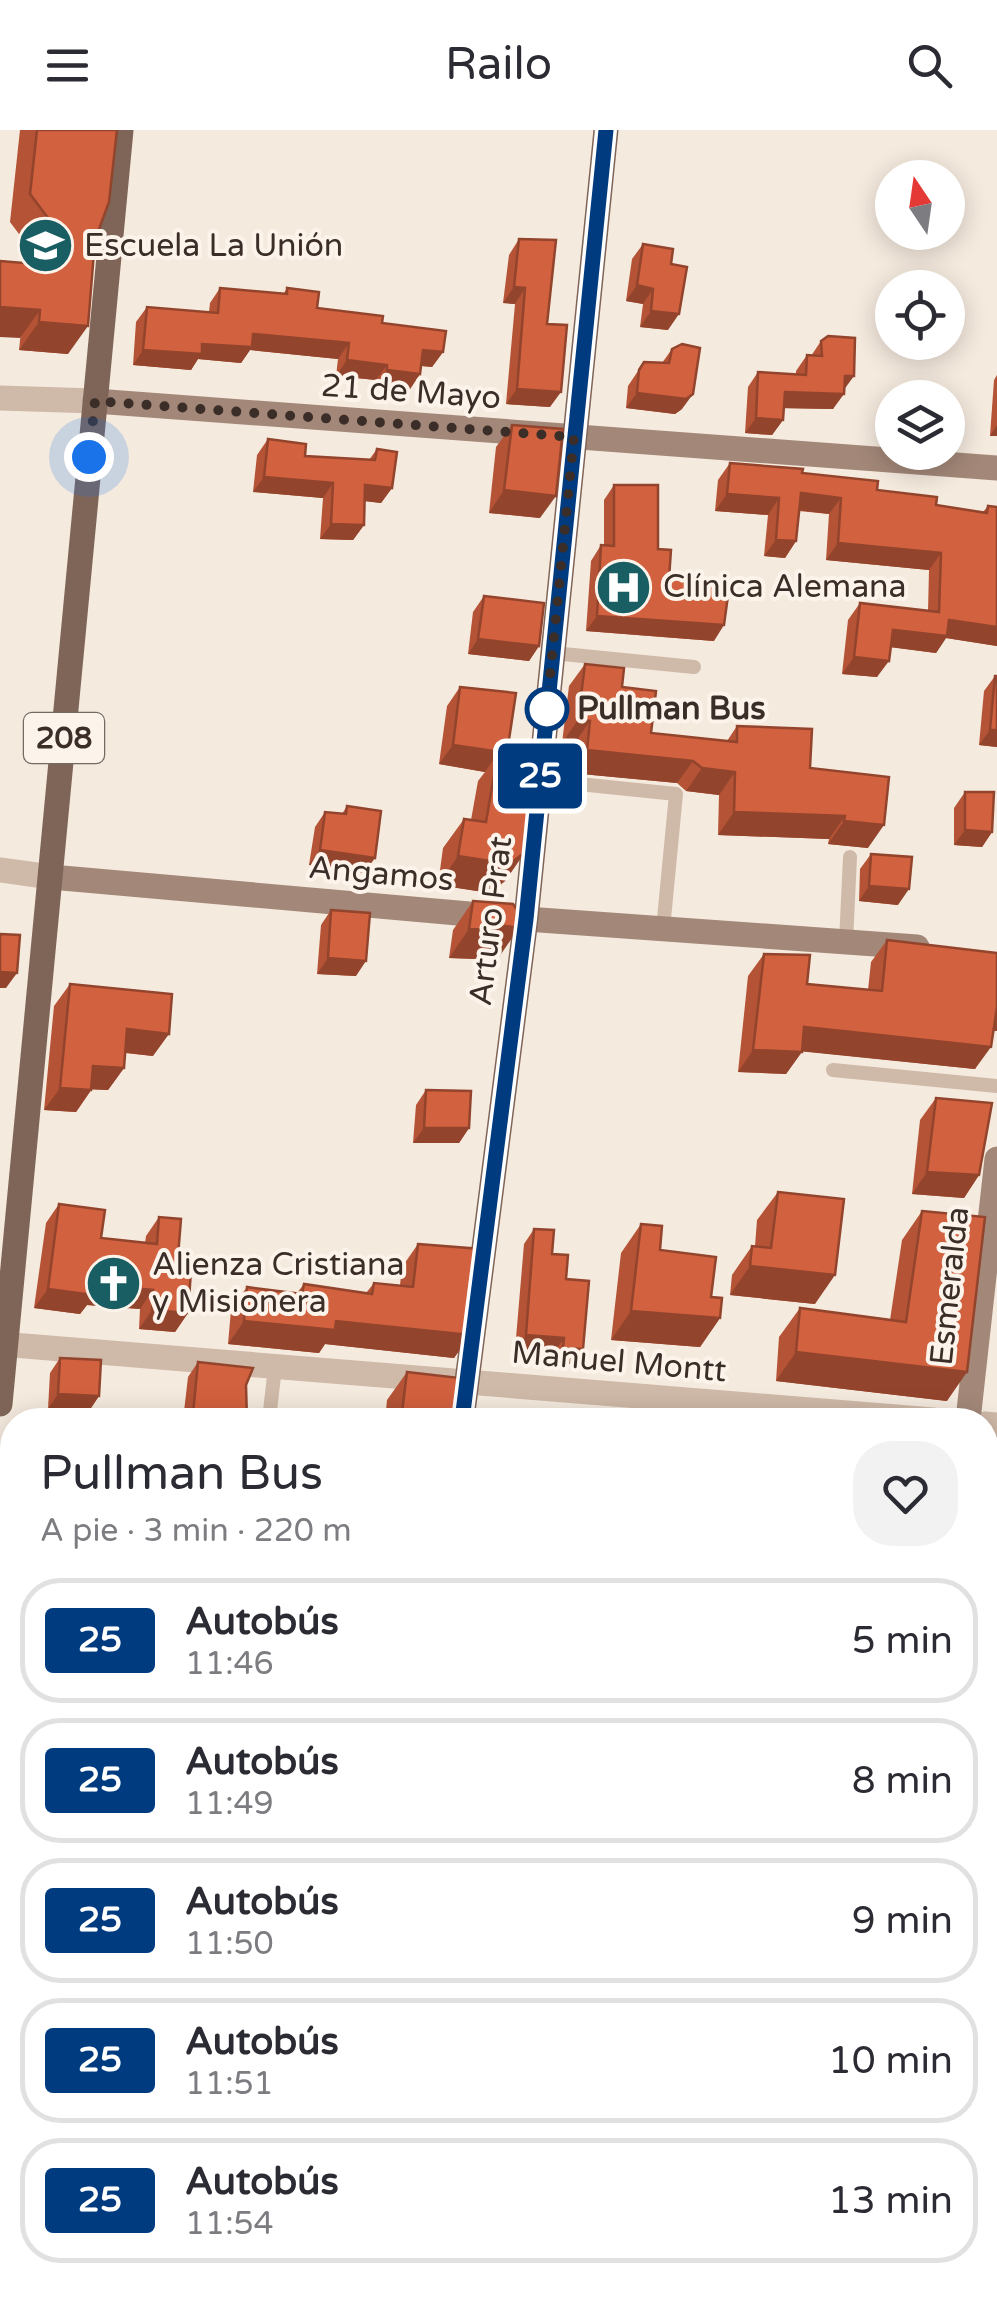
<!DOCTYPE html>
<html lang="es">
<head>
<meta charset="utf-8">
<style>
  body { margin:0; font-family:"Varela Round",sans-serif; background:#f2f2f3; color:#2b2b33; height:100vh; display:flex; flex-direction:column; font-size:38px; white-space:nowrap }
  * { box-sizing:border-box; margin:0 }
  p { font-size:32px; color:#7c7c81 }
  .icon { flex:none; width:55px; height:55px; fill:none; stroke:currentColor; stroke-width:2; stroke-linecap:round; stroke-linejoin:round }
  .map { position:relative; flex:1; overflow:hidden }
  .sheet { position:absolute; left:0px; top:1278px; width:998px; height:892px; display:flex; flex-direction:column; background:#fff; border-radius:40px 40px 0 0; box-shadow:0 5px 25px #0003 }
  .sheet>* { flex:none }
  .badge { padding:0 20px; border-radius:8px; font-size:35px; line-height:65px }
  .needle { width:65px; rotate:347deg }
  .controls { position:absolute; left:875px; top:30px; display:grid; gap:20px }
  .controls a { display:grid; place-items:center; width:90px; height:90px; border-radius:50%; background:#fff; box-shadow:0 5px 25px #0003; font-size:50px }
  .you { position:absolute; width:50px; height:50px; margin:-25px; border:8px solid #fff; border-radius:50%; background:#1a73e8; box-shadow:0 0 0 15px #1a73e833 }
  .map>.badge { position:absolute; translate:-50% -50%; box-shadow:0 0 0 5px #fff }
  .round { display:grid; place-items:center; flex:none; width:105px; height:105px; border-radius:40px; background:#f2f2f3 }
  .headline { display:flex; align-items:center; justify-content:space-between; height:170px; padding:0 40px }
  h1 { font-size:48px; font-weight:600; line-height:75px }
  ul { padding:0; list-style:none }
  li { display:flex; align-items:center; gap:30px; height:125px; margin:0 20px 15px; padding:0 20px; border:5px solid #e1e1e2; border-radius:40px }
  li div { flex:1 }
  li b { display:block; font-size:38px }
  li em { font-style:normal }
  li .badge { min-width:110px; font-weight:700; text-align:center }
  header { display:flex; justify-content:space-between; align-items:center; height:130px; padding:0 40px; background:#fff; font-size:45px; font-weight:600 }
  .map>svg:first-child { display:block }
  .lines { fill:none; stroke-linecap:round; stroke-linejoin:round }
  .lane { stroke:#cfb9a8; stroke-width:14 }
  .street { stroke:#cfb9a8; stroke-width:25 }
  .secondary { stroke:#a38879; stroke-width:25 }
  .primary { stroke:#7f6558; stroke-width:25 }
  .wall { fill:#b55336 }
  .shaded-wall { fill:#93442c }
  .building { fill:#d2613f; stroke:#93442c; stroke-width:2.5 }
  .line-casing { stroke:#fff; stroke-width:22 }
  .line { stroke:#003b80; stroke-width:15 }
  .walk { stroke:#3b2e29; stroke-width:10; stroke-dasharray:0 18 }
  .stop-dot { fill:#fff; stroke:#003b80; stroke-width:5 }
  .labels { text-anchor:middle; dominant-baseline:central; stroke-width:8; stroke-linejoin:round; paint-order:stroke }
  .shield { fill:#fcf4eb; stroke:#756963; stroke-width:2.5 }
  .shield-label { font-size:30px; font-weight:bold; fill:#3b2e29 }
  .poi-label { font-size:32px; fill:#3b2e29; stroke:#fcf4eb; text-anchor:start }
  .street-label { font-size:32px; fill:#3b2e29; stroke:#fcf4eb }
  .stop-label { font-size:32px; font-weight:bold; fill:#3b2e29; stroke:#fcf4eb; text-anchor:start }
</style>
</head>
<body>
<header><svg class="icon" aria-label="menu" viewBox="0 0 24 24"><path d="M4 6h16M4 12h16M4 18h16"/></svg>Railo<svg class="icon" aria-label="search" viewBox="0 0 24 24"><circle cx="10" cy="10" r="6"/><path d="M15 15l6 6"/></svg></header>
<div class="map">
<svg width="997" height="2168" viewBox="0 0 997 2168">
  <rect width="100%" height="100%" fill="#f5eade"/>
  <g class="lines">
    <g class="lane">
      <path d="M553 523 694 537"/>
      <path d="M540 650 676 664 663 799"/>
      <path d="M846 812 850 727"/>
      <path d="M833 940 997 956"/>
      <path d="M269 1290 275 1237"/>
    </g>
    <g class="street">
      <path d="M0 268 95 271"/>
      <path d="M0 740 51 747"/>
      <path d="M0 1214 933 1290"/>
      <path d="M985 1294 997 1295"/>
    </g>
    <g class="secondary">
      <path d="M95 271 997 338"/>
      <path d="M51 747 526 789 917 817"/>
      <path d="M968 1290 997 1029"/>
      <path d="M870 2168 871 2158"/>
    </g>
    <g class="primary">
      <path d="M0 1274 121 0"/>
      <path d="M462 1290 526 789 606 0"/>
      <path d="M0 1688 12 1689"/>
      <path d="M376 2168 377 2158"/>
    </g>
  </g>
  <g class="wall">
    <path d="M20 0H117L95 110 68 224 19 220 28 133V116L10 92Z"/>
    <path d="M519 109 547 194 550 277 506 274 515 174 503 173 509 125Z"/>
    <path d="M643 114 671 134 668 200 640 197 643 174 626 171 632 129Z"/>
    <path d="M220 158 284 163 287 158 317 178 382 193 443 222 432 237 421 236 420 244 410 259 376 255V250L336 246 338 229 250 220 241 233 198 229 191 240 133 235 136 192 147 177 209 182 210 173Z"/>
    <path d="M821 211 844 259 833 279 784 278 783 290 772 305 745 303 748 257 758 242 796 245V241L807 225 811 226Z"/>
    <path d="M672 219 682 279 675 284 626 278 628 256 644 232 662 233Z"/>
    <path d="M997 245V306H990L994 250Z"/>
    <path d="M512 295 540 388 489 383 496 317Z"/>
    <path d="M268 309 305 326 369 330 377 319 392 358 381 373 365 371 364 395 353 410 320 409 323 368 253 362 257 325Z"/>
    <path d="M730 333 802 343 936 375 983 382 988 376 997 377V516L946 508 936 523 891 517 877 547 842 544 848 490 860 473 928 481 929 440 826 430 829 384 799 381 796 411 785 428 764 426 768 385 715 381 718 350Z"/>
    <path d="M614 355 658 419 669 449 714 511 586 501 591 431 601 415 604 416V370Z"/>
    <path d="M484 466 539 516 529 531 468 524 473 482Z"/>
    <path d="M585 534 622 557 651 603 727 611 737 596 810 638 868 718 828 714 829 709 718 705 719 665 686 661 677 653 571 643 574 614 562 613 569 556Z"/>
    <path d="M995 546H997V617L979 615 984 561Z"/>
    <path d="M460 557 507 623 524 673 525 722 505 751 490 763 438 755 443 718 464 689 471 690 478 651 485 642 439 634 447 576Z"/>
    <path d="M965 662 992 702 982 717 954 715V678Z"/>
    <path d="M347 676 364 743 309 735 315 697 325 682 342 684Z"/>
    <path d="M871 724 898 775 859 771 860 739Z"/>
    <path d="M473 771 499 827 481 824 478 829 449 828 453 800Z"/>
    <path d="M331 780 356 846 317 844 321 795Z"/>
    <path d="M887 810 997 823V901L993 900 975 939 802 921 786 944 738 942 748 846 764 824 807 854 868 860 871 832Z"/>
    <path d="M70 854 153 926 125 923 124 938 108 960 92 959 76 982 44 980 54 876Z"/>
    <path d="M426 960 469 998 459 1013H413L416 975Z"/>
    <path d="M936 968 979 1045 964 1068 912 1064 920 990Z"/>
    <path d="M778 1062 815 1174 730 1165 732 1145 752 1116H755L757 1090Z"/>
    <path d="M59 1074 101 1108 145 1113 146 1106 159 1087 177 1139 188 1183 175 1202 139 1199 140 1179 87 1175 80 1184 34 1178 46 1093Z"/>
    <path d="M922 1081 947 1271 776 1251 779 1207 800 1178 890 1190 902 1110Z"/>
    <path d="M641 1094 660 1120 711 1167 720 1188 700 1217 611 1210 621 1123Z"/>
    <path d="M534 1099 552 1124 566 1149 583 1219 573 1234 552 1233 553 1224 515 1220 524 1114Z"/>
    <path d="M418 1114 470 1205 454 1228 325 1214 319 1223 228 1214 231 1180 247 1157 297 1163 304 1154 366 1163 374 1153 400 1155 402 1137Z"/>
    <path d="M60 1228 99 1266 89 1281 48 1279 50 1243Z"/>
    <path d="M198 1232 246 1255 247 1290H183L188 1247Z"/>
    <path d="M407 1242 455 1290H385L387 1270Z"/>
    <path d="M12 1588V1650L5 1645 1 1631 8 1595Z"/>
    <path d="M11 1679 12 1833 0 1832V1696Z"/>
    <path d="M721 2158H804L803 2168H716Z"/>
    <path d="M886 2158H985L997 2168H885Z"/>
  </g>
  <g class="shaded-wall">
    <path d="M637 155 653 159 643 174 626 171Z"/>
    <path d="M514 157 525 158 515 174 503 173Z"/>
    <path d="M0 177 40 180 20 208 0 207Z"/>
    <path d="M651 181 679 184 668 200 640 197Z"/>
    <path d="M39 192 88 196 68 224 19 220Z"/>
    <path d="M253 204 349 213 338 229 250 220 241 233 198 229 191 240 133 235 143 220 202 214Z"/>
    <path d="M423 220 443 222 432 237 413 235Z"/>
    <path d="M347 230 387 235 376 250 336 246Z"/>
    <path d="M387 240 420 244 410 259 376 255Z"/>
    <path d="M845 246H854L843 261Z"/>
    <path d="M517 259 561 262 550 277 506 274Z"/>
    <path d="M785 262 844 264 833 279 775 278Z"/>
    <path d="M637 263 693 264 682 279 675 284 626 278Z"/>
    <path d="M756 288 783 290 772 305 745 303Z"/>
    <path d="M997 295V306H990Z"/>
    <path d="M264 347 333 353 323 368 253 362Z"/>
    <path d="M365 355 392 358 381 373 355 370Z"/>
    <path d="M504 360 556 366 540 388 489 383Z"/>
    <path d="M801 363 841 368 829 384 789 379Z"/>
    <path d="M727 364 779 368 768 385 715 381Z"/>
    <path d="M331 394 364 395 353 410 320 409Z"/>
    <path d="M776 410 796 411 785 428 764 426Z"/>
    <path d="M838 413 941 423 929 440 826 430Z"/>
    <path d="M597 486 724 495 714 511 586 501Z"/>
    <path d="M949 490 997 497V516L946 508 936 523 881 516 893 500Z"/>
    <path d="M478 509 539 516 529 531 468 524Z"/>
    <path d="M854 527 889 531 877 547 842 544Z"/>
    <path d="M578 590 590 591 574 614 562 613Z"/>
    <path d="M990 600H997V617L979 615Z"/>
    <path d="M453 615 498 623 485 642 439 634Z"/>
    <path d="M587 620 693 631 677 653 571 643Z"/>
    <path d="M702 638 735 642 719 665 686 661Z"/>
    <path d="M734 682 845 686 829 709 718 705Z"/>
    <path d="M844 691 884 695 868 718 828 714Z"/>
    <path d="M965 700 992 702 982 717 954 715Z"/>
    <path d="M320 720 375 728 364 743 309 735Z"/>
    <path d="M525 722 505 751 490 763 438 755 458 726Z"/>
    <path d="M869 756 909 759 898 775 859 771Z"/>
    <path d="M499 795 519 798 499 827 481 824 478 829 449 828 469 799Z"/>
    <path d="M328 828 366 831 356 846 317 844Z"/>
    <path d="M0 842 17 843 6 858H0Z"/>
    <path d="M997 877V901L981 900Z"/>
    <path d="M804 897 991 917 975 939 788 920Z"/>
    <path d="M127 899 169 904 153 926 111 921Z"/>
    <path d="M753 920 802 922 786 944 738 942Z"/>
    <path d="M93 936 124 938 108 960 78 959Z"/>
    <path d="M60 958 91 960 76 982 44 980Z"/>
    <path d="M424 998H469L459 1013H413Z"/>
    <path d="M927 1042 979 1045 964 1068 912 1064Z"/>
    <path d="M750 1136 835 1145 815 1174 730 1165Z"/>
    <path d="M95 1155 153 1160 140 1179 87 1175 80 1184 34 1178 48 1159Z"/>
    <path d="M152 1180 188 1183 175 1202 139 1199Z"/>
    <path d="M631 1181 720 1188 700 1217 611 1210Z"/>
    <path d="M244 1191H336L470 1205 454 1228 325 1214 319 1223 228 1214Z"/>
    <path d="M526 1205 564 1208 553 1224 515 1220Z"/>
    <path d="M563 1218 583 1219 573 1234 552 1233Z"/>
    <path d="M796 1222 967 1242 947 1271 776 1251Z"/>
    <path d="M58 1264 99 1266 89 1281 48 1279Z"/>
    <path d="M193 1284 247 1290H189Z"/>
    <path d="M985 1512 997 1513 996 1528H985Z"/>
    <path d="M985 1725 997 1726V1749H985Z"/>
    <path d="M0 1802 12 1803V1833L0 1832Z"/>
    <path d="M993 1817 997 1818V1841L985 1840V1827Z"/>
    <path d="M985 2057 997 2059V2067L987 2082H985Z"/>
    <path d="M0 2135 12 2136V2152L0 2151Z"/>
    <path d="M735 2163 803 2167V2168H731Z"/>
  </g>
  <g class="building">
    <path d="M37 0H117L109 72 95 110 88 196 39 192 40 180 0 177V131L48 135V88L30 64Z"/>
    <path d="M519 109 556 110 547 194 567 195 561 262 517 259 525 158 514 157Z"/>
    <path d="M643 114 673 119 671 134 687 137 679 184 651 181 653 159 637 155Z"/>
    <path d="M220 158 287 164V158L319 162 317 178 383 186 382 193 446 201 443 222 423 220 420 244 387 240V235L347 230 349 213 253 204 252 217 202 214V224L143 220 147 177 218 183Z"/>
    <path d="M828 206 855 208 854 246H845L844 264 785 262 783 290 756 288 758 242 806 245 807 225 822 226 821 211Z"/>
    <path d="M682 214 700 218 693 264 686 269 637 263 639 240 644 232 669 233 672 219Z"/>
    <path d="M512 295 563 299 556 366 504 360Z"/>
    <path d="M268 309 306 314 305 326 375 330 377 319 397 322 392 358 365 355 364 395 331 394 333 353 264 347Z"/>
    <path d="M730 333 803 339 802 343 878 351 877 360 937 367 936 375 987 383 988 376 997 377V497L949 490 947 506 893 500 889 531 854 527 860 473 939 482 941 423 838 413 841 368 801 363 796 411 776 410 779 368 727 364Z"/>
    <path d="M614 355H658V419L671 420 669 449 730 451 724 495 597 486 601 415 614 416Z"/>
    <path d="M484 466 544 473 539 516 478 509Z"/>
    <path d="M585 534 624 538 622 557 656 561 651 603 737 612V596L812 599 810 638 889 647 884 695 844 691 845 686 734 682 735 642 702 638 693 631 587 620 590 591 578 590Z"/>
    <path d="M995 546H997V600H990Z"/>
    <path d="M460 557 516 563 507 623 453 615Z"/>
    <path d="M498 622 530 626 524 673 530 674 525 722 510 734 458 726 464 689 486 692Z"/>
    <path d="M965 662H994L992 702 965 700Z"/>
    <path d="M347 676 381 681 375 728 320 720 325 682 346 684Z"/>
    <path d="M871 724 912 727 909 759 869 756Z"/>
    <path d="M473 771 513 774 519 782V798L499 795 498 800 469 799Z"/>
    <path d="M331 780 370 783 366 831 328 828Z"/>
    <path d="M0 804 20 805 17 843 0 842Z"/>
    <path d="M887 810 997 823V877L991 917 804 897 802 922 753 920 764 824 810 825 807 854 882 861Z"/>
    <path d="M70 854 172 864 169 904 127 899 124 938 93 936 91 960 60 958Z"/>
    <path d="M426 960 471 961 469 998H424Z"/>
    <path d="M936 968 992 973 979 1045 927 1042Z"/>
    <path d="M778 1062 844 1069 835 1145 750 1136 752 1116 771 1118Z"/>
    <path d="M59 1074 105 1080 101 1108 157 1114 159 1087 181 1089 177 1139 191 1141 188 1183 152 1180 153 1160 95 1155 93 1165 48 1159Z"/>
    <path d="M922 1081 985 1087 967 1242 796 1222 800 1178 906 1192Z"/>
    <path d="M641 1094 662 1096 660 1120 716 1127 711 1167 722 1168 720 1188 631 1181Z"/>
    <path d="M534 1099 554 1100 552 1124 568 1125 566 1149 589 1151 583 1219 563 1218 564 1208 526 1205Z"/>
    <path d="M418 1114 481 1119 470 1205 336 1191 335 1200 244 1191 247 1157 302 1164 304 1154 372 1164 374 1153 413 1157Z"/>
    <path d="M60 1228 101 1230 99 1266 58 1264Z"/>
    <path d="M198 1232 253 1238 246 1255 247 1290 193 1284Z"/>
    <path d="M407 1242 460 1248 455 1290H401Z"/>
    <path d="M985 1486 997 1487V1513L985 1512Z"/>
    <path d="M985 1633 997 1634V1726L985 1725Z"/>
    <path d="M11 1679H12V1803L0 1802V1785Z"/>
    <path d="M985 1765 997 1768V1818L993 1817 992 1828 985 1827Z"/>
    <path d="M985 1980 997 1982 996 2016 997 2017V2059L985 2057Z"/>
    <path d="M0 2102 12 2103V2136L0 2135Z"/>
    <path d="M985 2139 997 2141V2168H889V2162L896 2158H985Z"/>
    <path d="M735 2158H804L803 2167 735 2163Z"/>
  </g>
  <g class="lines">
    <defs>
      <path id="line" d="M462 1290 526 789 606 0"/>
    </defs>
    <use href="#line" class="line-casing"/>
    <use href="#line" class="line"/>
    <path class="walk" d="M89 327 95 271 574 307 546 586 547 579"/>
  </g>
  <defs>
    <symbol id="school-disc" viewBox="-11 -11 22 22"><circle r="9.5" fill="#195e62" stroke="#fcf4eb"/><path d="M0-5L7-2L0 1L-7-2ZM-4 1L0 2.5L4 1V4Q0 6-4 4Z" fill="#fff"/></symbol>
    <symbol id="hospital-disc" viewBox="-11 -11 22 22"><circle r="9.5" fill="#195e62" stroke="#fcf4eb"/><path d="M-5-5h3v3.5h4V-5h3V5h-3V1.5h-4V5h-3Z" fill="#fff"/></symbol>
    <symbol id="church-disc" viewBox="-11 -11 22 22"><circle r="9.5" fill="#195e62" stroke="#fcf4eb"/><path d="M-1.2-6h2.4v3.5h3.3v2.4h-3.3V6h-2.4V-.1h-3.3v-2.4h3.3Z" fill="#fff"/></symbol>
  </defs>
  <g fill-rule="evenodd">
    <use href="#school-disc" x="14" y="84" width="63" height="63"/>
    <use href="#hospital-disc" x="592" y="426" width="63" height="63"/>
    <use href="#church-disc" x="82" y="1122" width="63" height="63"/>
  </g>
  <circle class="stop-dot" cx="547" cy="579" r="20"/>
  <g class="labels">
    <rect class="shield" x="24" y="583" width="80" height="50" rx="8"/>
    <g class="shield-label">
      <text x="64" y="608">208</text>
    </g>
    <g class="poi-label">
      <text x="84" y="116">Escuela La Unión</text>
      <text x="663" y="457">Clínica Alemana</text>
      <text x="152" y="1135">Alienza Cristiana<tspan x="152" dy="37">y Misionera</tspan></text>
    </g>
    <g class="street-label">
      <text transform="translate(411 262) rotate(4)">21 de Mayo</text>
      <text transform="translate(381 744) rotate(5)">Angamos</text>
      <text transform="translate(491 791) rotate(-83)">Arturo Prat</text>
      <text transform="translate(950 1156) rotate(-84)">Esmeralda</text>
      <text transform="translate(619 1232) rotate(5)">Manuel Montt</text>
    </g>
    <g class="stop-label">
      <text x="577" y="579">Pullman Bus</text>
    </g>
  </g>
</svg>
<div class="controls">
<a><svg class="needle" viewBox="-14 -14 28 28"><path d="M0-13l5 13h-10z" fill="#e53935"/><path d="M0 13l5-13h-10z" fill="#7c7c81"/></svg></a>
<a><svg class="icon" aria-label="locate" viewBox="0 0 24 24"><circle cx="12" cy="12" r="6"/><path d="M12 2v4M12 18v4M2 12h4M18 12h4"/></svg></a>
<a><svg class="icon" aria-label="layers" viewBox="0 0 24 24"><path d="M12 4l9 5-9 5-9-5zM3 14l9 5 9-5"/></svg></a>
</div>
<div class="you" style="left:89px;top:327px"></div>
<b class="badge" style="left:540px;top:646px;background:#003b80;color:#fff">25</b>
<section class="sheet">
<div class="headline"><div><h1>Pullman Bus</h1><p>A pie · 3 min · 220 m</p></div><a class="round"><svg class="icon" aria-label="heart" viewBox="0 0 24 24"><path d="M12 20l-8-8c-3-5 5-10 8-4 3-6 11-1 8 4z"/></svg></a></div>
<ul>
<li><span class="badge" style="background:#003b80;color:#fff">25</span><div><b>Autobús</b><p>11:46</p></div><em>5 min</em></li>
<li><span class="badge" style="background:#003b80;color:#fff">25</span><div><b>Autobús</b><p>11:49</p></div><em>8 min</em></li>
<li><span class="badge" style="background:#003b80;color:#fff">25</span><div><b>Autobús</b><p>11:50</p></div><em>9 min</em></li>
<li><span class="badge" style="background:#003b80;color:#fff">25</span><div><b>Autobús</b><p>11:51</p></div><em>10 min</em></li>
<li><span class="badge" style="background:#003b80;color:#fff">25</span><div><b>Autobús</b><p>11:54</p></div><em>13 min</em></li>
</ul>
</section>
</div>
</body>
</html>
